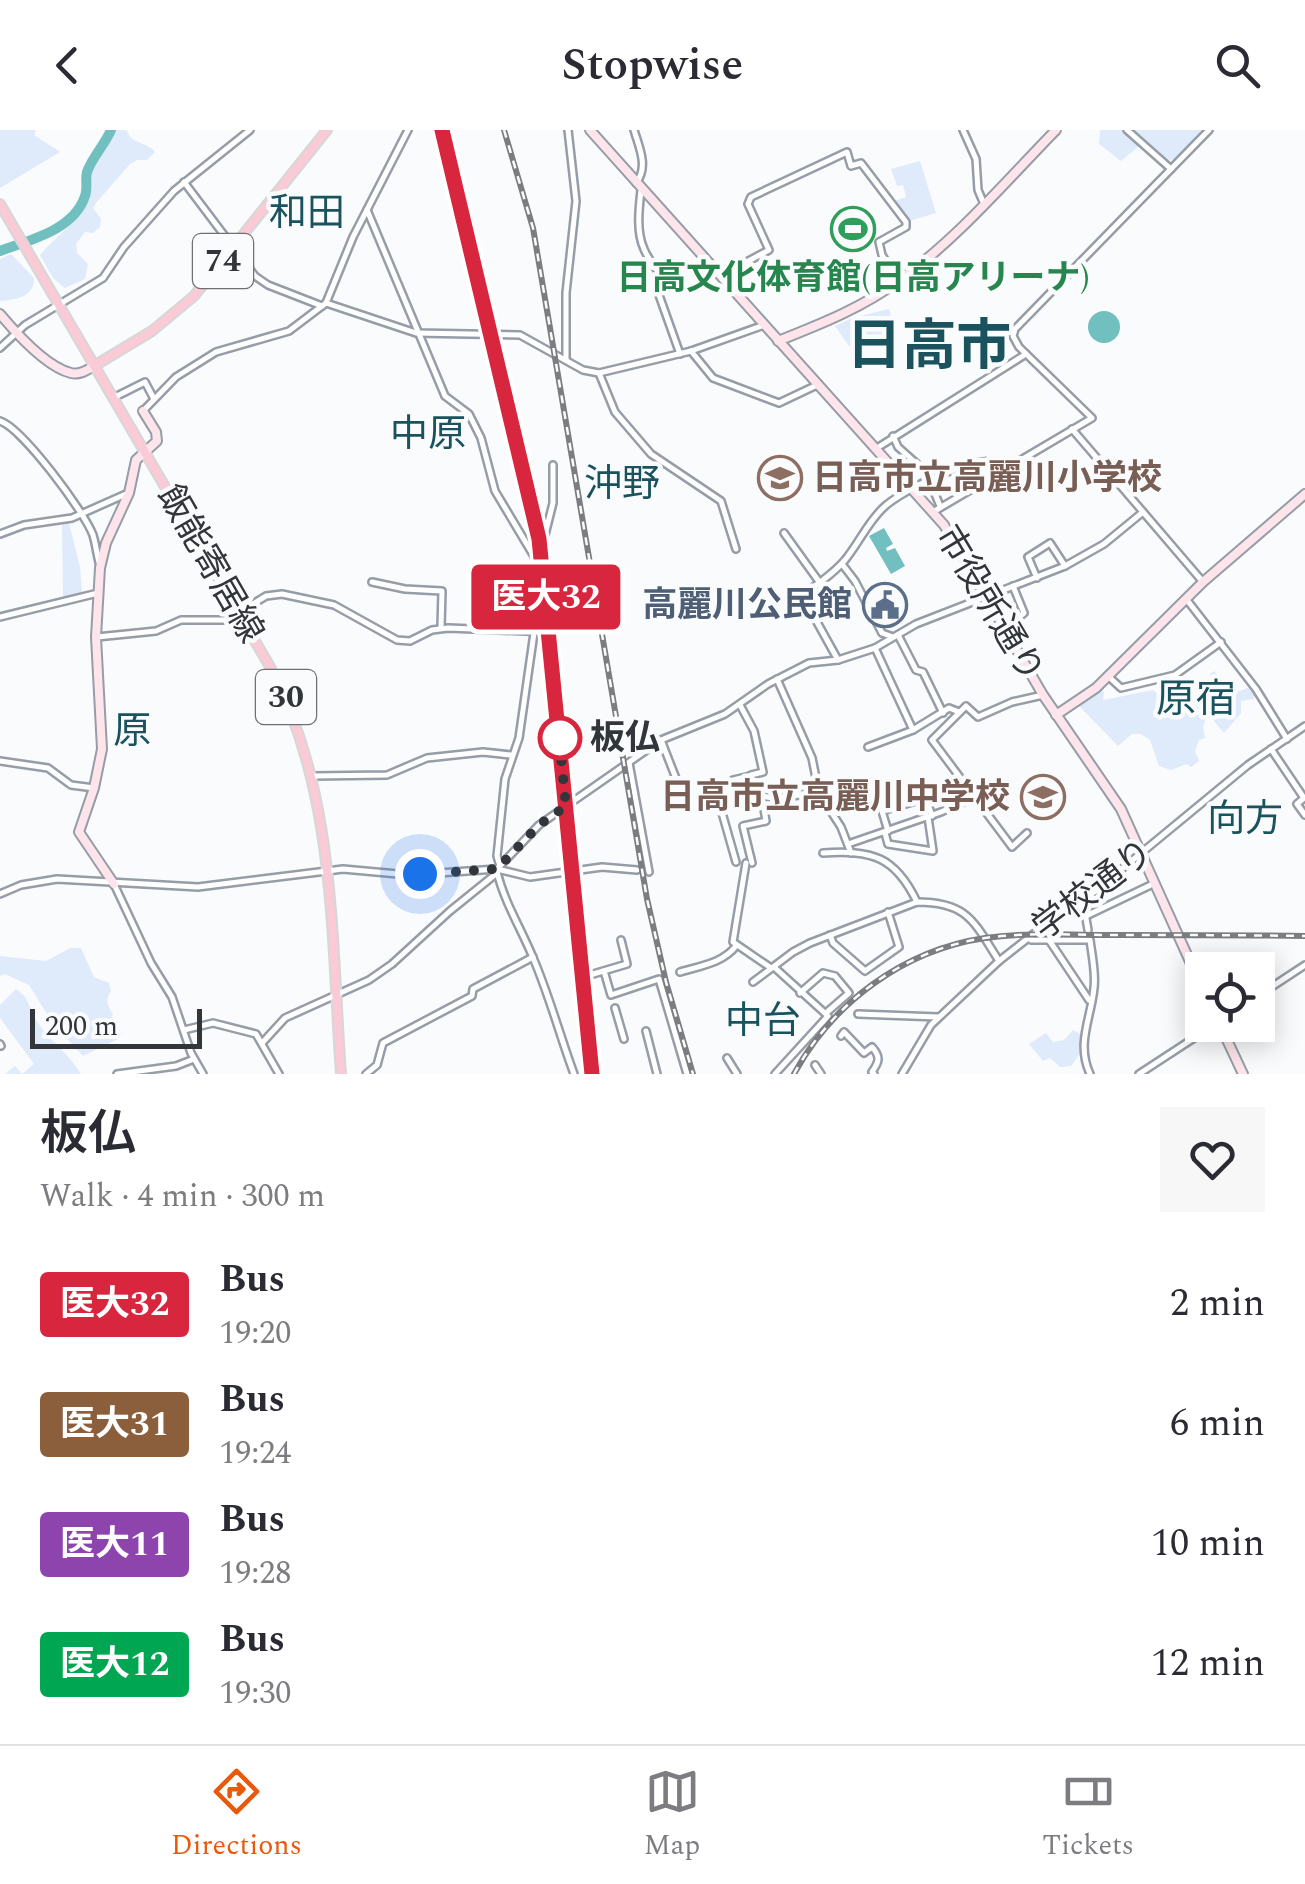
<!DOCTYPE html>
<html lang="en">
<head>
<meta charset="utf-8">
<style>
  body { margin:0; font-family:Spectral,"Noto Sans JP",serif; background:#f7f7f7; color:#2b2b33; height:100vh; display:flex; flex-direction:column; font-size:38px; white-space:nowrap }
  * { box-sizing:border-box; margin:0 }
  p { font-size:32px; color:#7c7c81 }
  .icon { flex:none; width:55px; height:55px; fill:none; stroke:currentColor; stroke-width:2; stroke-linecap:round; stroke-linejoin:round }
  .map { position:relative; height:944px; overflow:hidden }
  .side { display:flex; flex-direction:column; background:#fff; flex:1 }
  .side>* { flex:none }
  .badge { padding:0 20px; border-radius:8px; font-size:35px; line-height:65px }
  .fabs { position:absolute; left:1185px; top:822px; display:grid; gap:20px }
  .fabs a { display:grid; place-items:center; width:90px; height:90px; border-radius:0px; background:#fff; box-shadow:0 5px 25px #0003; font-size:50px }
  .scale { position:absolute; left:30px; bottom:25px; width:172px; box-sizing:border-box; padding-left:10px; border:5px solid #323539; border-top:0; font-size:28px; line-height:35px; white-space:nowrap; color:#323539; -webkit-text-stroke:8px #fafbfd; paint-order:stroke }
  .you { position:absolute; width:50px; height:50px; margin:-25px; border:8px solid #fff; border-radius:50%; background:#1a73e8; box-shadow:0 0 0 15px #1a73e833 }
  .map>.badge { position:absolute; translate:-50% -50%; box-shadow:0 0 0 5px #fff }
  .round { display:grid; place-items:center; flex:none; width:105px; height:105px; border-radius:0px; background:#f7f7f7 }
  .overview { display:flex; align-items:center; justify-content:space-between; height:170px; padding:0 40px }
  h1 { font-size:48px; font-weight:600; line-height:75px }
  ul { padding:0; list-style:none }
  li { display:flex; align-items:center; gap:30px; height:120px; padding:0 40px }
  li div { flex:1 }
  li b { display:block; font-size:38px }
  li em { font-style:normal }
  li .badge { min-width:110px; font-weight:700; text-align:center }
  header { display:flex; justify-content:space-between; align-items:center; height:130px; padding:0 40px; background:#fff; font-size:45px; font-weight:600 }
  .menu { display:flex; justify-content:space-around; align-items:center; height:140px; border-top:2px solid #e1e1e2; background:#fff; font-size:28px; color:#7c7c81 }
  .menu a { display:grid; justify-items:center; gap:5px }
  .menu .selected { color:#ea580c }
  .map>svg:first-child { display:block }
  .green { fill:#dfebfb }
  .water { fill:#72bfc0 }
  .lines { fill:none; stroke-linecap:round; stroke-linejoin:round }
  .river { stroke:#72bfc0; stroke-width:10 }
  .street-casing { stroke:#969da7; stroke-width:10 }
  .secondary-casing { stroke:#969da7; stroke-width:12 }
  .primary-casing { stroke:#d6d7d7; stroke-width:12 }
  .street { stroke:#fff; stroke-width:5 }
  .secondary { stroke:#fde5eb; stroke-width:8 }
  .primary { stroke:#facad7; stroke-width:8 }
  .rail-casing { stroke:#7b7d80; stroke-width:6 }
  .rail { stroke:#fafbfd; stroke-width:2.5; stroke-dasharray:8; stroke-linecap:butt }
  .line-casing { stroke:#fff; stroke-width:22 }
  .line { stroke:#d7263d; stroke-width:15 }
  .walk { stroke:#323539; stroke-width:10; stroke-dasharray:0 18 }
  .stop-dot { fill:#fff; stroke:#d7263d; stroke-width:5 }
  .labels { text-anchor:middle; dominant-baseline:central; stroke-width:9; stroke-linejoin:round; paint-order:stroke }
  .shield { fill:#fafbfd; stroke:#6e7074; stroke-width:2.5 }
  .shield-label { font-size:32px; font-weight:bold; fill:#323539 }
  .leisure-label { font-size:35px; font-weight:bold; fill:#27864d; stroke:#fafbfd }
  .education-label { font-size:35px; font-weight:bold; fill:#785e54; stroke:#fafbfd; text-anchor:start }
  .street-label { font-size:35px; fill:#323539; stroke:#fafbfd }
  .service-label { font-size:35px; font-weight:bold; fill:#4e5e75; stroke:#fafbfd; text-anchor:end }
  .stop-label { font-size:35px; font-weight:bold; fill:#323539; stroke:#fafbfd; text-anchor:start }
  .neighbourhood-label { font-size:38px; fill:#1a535e; stroke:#fafbfd }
  .quarter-label { font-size:40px; fill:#1a535e; stroke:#fafbfd }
  .town-label { font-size:55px; font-weight:bold; fill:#1a535e; stroke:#fafbfd }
</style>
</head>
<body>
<header><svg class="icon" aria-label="back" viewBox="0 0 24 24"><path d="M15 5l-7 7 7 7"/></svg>Stopwise<svg class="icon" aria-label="search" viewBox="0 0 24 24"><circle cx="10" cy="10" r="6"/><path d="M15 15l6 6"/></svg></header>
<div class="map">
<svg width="1305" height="944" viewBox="0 0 1305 944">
  <rect width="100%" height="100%" fill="#fafbfd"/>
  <g class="green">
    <path d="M0 0H36L34 5 60 22 0 58Z"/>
    <path d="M113 0H127C130 15 147 11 155 22L147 30H137L130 34 96 73 93 78 101 89 100 97 93 103 85 102 76 114 77 123 88 134 85 149 65 158 53 148 40 125C55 107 81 90 89 67 93 55 89 39 92 26L104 19Z"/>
    <path d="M1100 0H1121L1139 16 1121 31 1099 14Z"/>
    <path d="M1132 0H1205L1177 29 1167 30Z"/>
    <path d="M920 31 936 83 909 91 894 71 906 67 903 55 897 56 891 39Z"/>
    <path d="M11 124 34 148C35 166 17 170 0 171V129Z"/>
    <path d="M889 179 897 205 883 210 877 207 849 216 835 196 852 188Z"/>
    <path d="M69 393 80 437 82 463 63 467 62 395Z"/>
    <path d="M1214 541 1234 563 1250 557 1255 563 1254 569 1241 571V583L1224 603 1208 584 1203 596 1205 608 1199 610 1195 621 1199 631 1191 637 1187 634 1171 640 1159 636 1150 610 1141 604H1132L1118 616 1079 576 1078 573 1099 559 1104 562 1103 570 1153 560 1159 565 1165 564 1173 577C1186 580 1207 569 1216 560L1210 544Z"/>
    <path d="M70 818H81L94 847 109 853 111 861C105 870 107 876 113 884L111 890 122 903 118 909 83 926 52 892 29 855 5 844 0 846V826L46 831Z"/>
    <path d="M16 859C29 868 28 874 34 886 42 904 69 923 81 944H5L15 936 22 944 34 934 0 888V875Z"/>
    <path d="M1073 900 1082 905 1079 925 1071 936 1060 937 1050 928 1043 931 1029 914 1046 903 1053 912 1064 910Z"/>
  </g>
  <g class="water">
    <circle cx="1104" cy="197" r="16"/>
    <path d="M884 398 893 414 886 418 887 421 895 418 905 436 891 444 869 406Z"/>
  </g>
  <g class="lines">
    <path class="river" d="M0 121C30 110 74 100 85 66 88 58 85 49 87 42 92 28 105 14 111 0"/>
    <defs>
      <g id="street">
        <path d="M634 0C639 17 649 37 636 53"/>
        <path d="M963 0 976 29 978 60 984 74"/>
        <path d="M1127 0 1171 39"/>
        <path d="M184 52 255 146 268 155 322 176"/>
        <path d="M641 60C639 78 636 102 644 119 649 132 660 141 665 155L659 165 680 224"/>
        <path d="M367 80 445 266 469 284 481 308 495 361 538 433 542 435"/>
        <path d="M722 145 769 120 748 74 751 67 847 22 851 36 861 33 906 92V97L879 112 882 125 899 151"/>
        <path d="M326 173 416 203 520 205 583 240 599 243 691 221 764 195"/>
        <path d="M0 218 25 195 103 148 124 117 174 61 250 0"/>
        <path d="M691 221 713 248 779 273 817 255"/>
        <path d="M566 229V163L576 71 568 0"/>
        <path d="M599 243 615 282 651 324 721 371 736 419"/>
        <path d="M113 268 145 252 154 269"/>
        <path d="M143 281 176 247 216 222 289 201 326 173 353 107 408 0"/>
        <path d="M0 291C22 298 84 381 93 405 96 415 97 426 100 436"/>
        <path d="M1072 299 1203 452"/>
        <path d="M893 306 898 317 926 342 940 376"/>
        <path d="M877 318 1026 224"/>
        <path d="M933 382 1092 288 1019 217 1013 206 1015 199 1209 0"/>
        <path d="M784 403 820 453"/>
        <path d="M0 404 24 395 72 388 126 364"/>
        <path d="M539 409 545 405 553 373V335"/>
        <path d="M842 434 855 451 882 503 893 507"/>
        <path d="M1037 448 1028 427 1050 413 1065 436"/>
        <path d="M372 452 405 459 442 461 441 497"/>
        <path d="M1187 470 1256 559 1287 609"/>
        <path d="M0 487 98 463"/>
        <path d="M548 491 596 489"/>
        <path d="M1004 500 1024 483 1013 456"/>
        <path d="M898 505 916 540 923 542 943 583"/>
        <path d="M97 507 156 501 181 490H227L266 466 282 464 334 475 397 510 410 511 432 500 448 498 550 502"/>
        <path d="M875 518 913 600"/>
        <path d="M838 530 802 465C817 455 833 444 845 430 858 414 867 394 882 379 900 360 989 316 1009 337"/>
        <path d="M1108 546 1121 558 1175 545 1221 512"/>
        <path d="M777 549 812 628 819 663 841 697 851 723"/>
        <path d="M740 575 754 601 763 642 751 645 758 665 772 668 819 663"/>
        <path d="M661 610 686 674"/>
        <path d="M868 617 913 600 949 578 959 582"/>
        <path d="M1271 619 1304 668 1297 674 1305 685"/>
        <path d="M0 631 48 638 71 655 94 658"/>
        <path d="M629 633 649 742"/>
        <path d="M313 646 387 645 427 628 483 622 511 625"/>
        <path d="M733 650 750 646"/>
        <path d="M715 658 736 732"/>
        <path d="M888 701 882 681 926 668 932 686"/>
        <path d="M885 703 888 714 933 721 928 687"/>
        <path d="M1027 703 1012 717 932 610 966 576 978 587 1012 572 1043 565"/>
        <path d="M848 714 941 682 973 668"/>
        <path d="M823 723C872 720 895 726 917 772"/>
        <path d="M746 733 733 812 771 838"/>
        <path d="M752 733 743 696 766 691 762 667"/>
        <path d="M500 736 497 726 505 649 519 608 540 461 545 458"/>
        <path d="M497 739 539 695 661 610 725 584 768 554 809 533 838 530 875 518 916 494 1065 436 1104 414 1143 382"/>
        <path d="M497 742C505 774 522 800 534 830 550 868 560 906 574 944"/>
        <path d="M114 754 151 833 172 867 191 923 203 944"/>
        <path d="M0 764 21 755 57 749 198 757 343 739 409 745 497 739 530 747 602 737 637 740"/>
        <path d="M1083 771 1088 800"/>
        <path d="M1086 786 1155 753"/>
        <path d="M830 805 833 813 865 841 899 817 888 782"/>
        <path d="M1031 810H1090C1092 826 1096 843 1094 858 1091 889 1076 913 1090 944"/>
        <path d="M1049 810 1089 870"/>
        <path d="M774 837 828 886 775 944"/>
        <path d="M604 841 611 865 659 849 687 944"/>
        <path d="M680 842C700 836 723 833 736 816"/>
        <path d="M583 847 627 834 621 810"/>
        <path d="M753 852 793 822 810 813 917 772C968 772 974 792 999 831"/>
        <path d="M800 863 823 843 835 846 849 863 826 883"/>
        <path d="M1258 866 1305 835"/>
        <path d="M615 878 624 909"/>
        <path d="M858 884 938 887"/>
        <path d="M184 900 213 893 256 904 279 944"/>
        <path d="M646 901 657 944"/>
        <path d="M841 906 844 902 864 923 872 917C881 927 879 932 872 942L874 944"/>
        <path d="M263 912 285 888 369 850 392 834 450 781 497 743"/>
        <path d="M0 914 1 916"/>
        <path d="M727 928 737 944"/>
        <path d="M815 935 821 944"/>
        <path d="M117 944 176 936 194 929"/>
        <path d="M366 944 377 935 383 913 472 866 473 859 533 827"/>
        <path d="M902 944 931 895 999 831 1045 795 1083 771 1248 635 1305 596"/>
        <path d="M1139 944 1214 895"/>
      </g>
      <g id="secondary">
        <path d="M442 0 539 409 593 944"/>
        <path d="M590 0 944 395 1043 565 1121 679 1202 858"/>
        <path d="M0 184C16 203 47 237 71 243 80 245 87 240 94 236"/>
        <path d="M778 211C821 194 864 177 901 149 959 107 1006 51 1056 0"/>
        <path d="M1056 585 1096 558 1203 452 1305 364"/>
        <path d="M114 754 79 702 94 658 102 619 96 507 100 438 106 413 129 363 136 330 157 311 156 302 143 281"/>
        <path d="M1220 895 1243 944"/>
      </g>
      <g id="primary">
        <path d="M0 74 269 535C336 660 331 806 341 944"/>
        <path d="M94 236 152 201 194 166 327 0"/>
      </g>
    </defs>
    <use href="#street" class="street-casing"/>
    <use href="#secondary" class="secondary-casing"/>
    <use href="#primary" class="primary-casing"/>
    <use href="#street" class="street"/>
    <use href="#secondary" class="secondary"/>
    <use href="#primary" class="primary"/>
    <defs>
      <g id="rail">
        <path d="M504 0 533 98 647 769 666 852 693 944"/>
        <path d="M794 944C833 872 904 820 985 808 1028 802 1072 805 1115 805 1178 805 1242 805 1305 806"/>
      </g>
    </defs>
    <use href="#rail" class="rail-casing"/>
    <use href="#rail" class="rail"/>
  </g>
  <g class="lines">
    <defs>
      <path id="line" d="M442 0 539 409 592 944"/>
    </defs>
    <use href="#line" class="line-casing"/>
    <use href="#line" class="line"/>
    <path class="walk" d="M420 744 497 739 539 695 566 676 558 597 560 608"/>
  </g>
  <defs>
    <symbol id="stadium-ring" viewBox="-11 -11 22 22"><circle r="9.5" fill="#fafbfd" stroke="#2e9e5b" stroke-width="1.5"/><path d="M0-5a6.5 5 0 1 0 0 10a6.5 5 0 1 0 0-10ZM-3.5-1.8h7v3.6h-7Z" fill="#2e9e5b"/></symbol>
    <symbol id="school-ring" viewBox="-11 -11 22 22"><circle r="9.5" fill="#fafbfd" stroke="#8d6e63" stroke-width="1.5"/><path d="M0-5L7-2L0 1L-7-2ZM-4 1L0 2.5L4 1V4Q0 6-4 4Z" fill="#8d6e63"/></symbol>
    <symbol id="civic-ring" viewBox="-11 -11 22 22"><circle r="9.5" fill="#fafbfd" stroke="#5c6f8a" stroke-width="1.5"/><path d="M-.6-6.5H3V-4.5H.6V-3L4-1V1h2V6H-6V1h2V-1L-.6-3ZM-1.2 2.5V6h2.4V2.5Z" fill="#5c6f8a"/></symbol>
  </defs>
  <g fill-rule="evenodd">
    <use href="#stadium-ring" x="828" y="74" width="50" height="50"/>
    <use href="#school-ring" x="755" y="323" width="50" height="50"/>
    <use href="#civic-ring" x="860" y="450" width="50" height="50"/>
    <use href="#school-ring" x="1018" y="642" width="50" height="50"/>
  </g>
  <circle class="stop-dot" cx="560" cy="608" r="20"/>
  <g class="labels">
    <g class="shield">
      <rect x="193" y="104" width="60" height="54" rx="8"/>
      <rect x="256" y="540" width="60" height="54" rx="8"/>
    </g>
    <g class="shield-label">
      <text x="223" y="131">74</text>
      <text x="286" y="567">30</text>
    </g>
    <g class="leisure-label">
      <text x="853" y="148">日高文化体育館(日高アリーナ)</text>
    </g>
    <g class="education-label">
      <text x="812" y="348">日高市立高麗川小学校</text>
      <text x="1010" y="667" text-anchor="end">日高市立高麗川中学校</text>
    </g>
    <g class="street-label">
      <text transform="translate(210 434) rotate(60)">飯能寄居線</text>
      <text transform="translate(989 474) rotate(59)">市役所通り</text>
      <text transform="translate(1093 760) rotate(-37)">学校通り</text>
    </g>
    <g class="service-label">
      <text x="852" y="475">高麗川公民館</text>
    </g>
    <g class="stop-label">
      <text x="590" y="608">板仏</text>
    </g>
    <g class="neighbourhood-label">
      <text x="307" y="84">和田</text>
      <text x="428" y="305">中原</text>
      <text x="622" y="355">沖野</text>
      <text x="132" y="602">原</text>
      <text x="1245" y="690">向方</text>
      <text x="763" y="892">中台</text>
    </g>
    <g class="quarter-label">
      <text x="1196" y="570">原宿</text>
    </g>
    <g class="town-label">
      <text x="929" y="217">日高市</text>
    </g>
  </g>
</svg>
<div class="fabs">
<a><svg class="icon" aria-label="locate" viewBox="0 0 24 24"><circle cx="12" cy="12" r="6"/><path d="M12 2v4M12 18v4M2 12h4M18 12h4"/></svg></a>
</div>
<div class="scale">200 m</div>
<div class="you" style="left:420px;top:744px"></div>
<b class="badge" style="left:546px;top:467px;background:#d7263d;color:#fff">医大32</b>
</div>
<section class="side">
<div class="overview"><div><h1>板仏</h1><p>Walk · 4 min · 300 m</p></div><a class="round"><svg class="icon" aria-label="heart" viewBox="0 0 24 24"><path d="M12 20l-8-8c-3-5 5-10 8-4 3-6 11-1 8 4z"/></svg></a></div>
<ul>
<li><span class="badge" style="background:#d7263d;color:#fff">医大32</span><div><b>Bus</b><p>19:20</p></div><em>2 min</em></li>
<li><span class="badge" style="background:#8b5e3c;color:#fff">医大31</span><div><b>Bus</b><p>19:24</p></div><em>6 min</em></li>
<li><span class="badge" style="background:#8e44ad;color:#fff">医大11</span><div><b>Bus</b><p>19:28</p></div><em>10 min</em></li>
<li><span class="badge" style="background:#00a651;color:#fff">医大12</span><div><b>Bus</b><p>19:30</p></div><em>12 min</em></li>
</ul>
</section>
<nav class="menu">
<a class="selected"><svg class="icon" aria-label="directions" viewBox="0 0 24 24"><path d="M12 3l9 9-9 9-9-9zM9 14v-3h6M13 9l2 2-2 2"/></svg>Directions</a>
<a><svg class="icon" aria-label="map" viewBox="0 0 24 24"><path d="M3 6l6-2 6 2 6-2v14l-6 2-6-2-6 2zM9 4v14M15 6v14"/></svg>Map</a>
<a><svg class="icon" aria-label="tickets" viewBox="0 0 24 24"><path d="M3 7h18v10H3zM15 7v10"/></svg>Tickets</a>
</nav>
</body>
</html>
